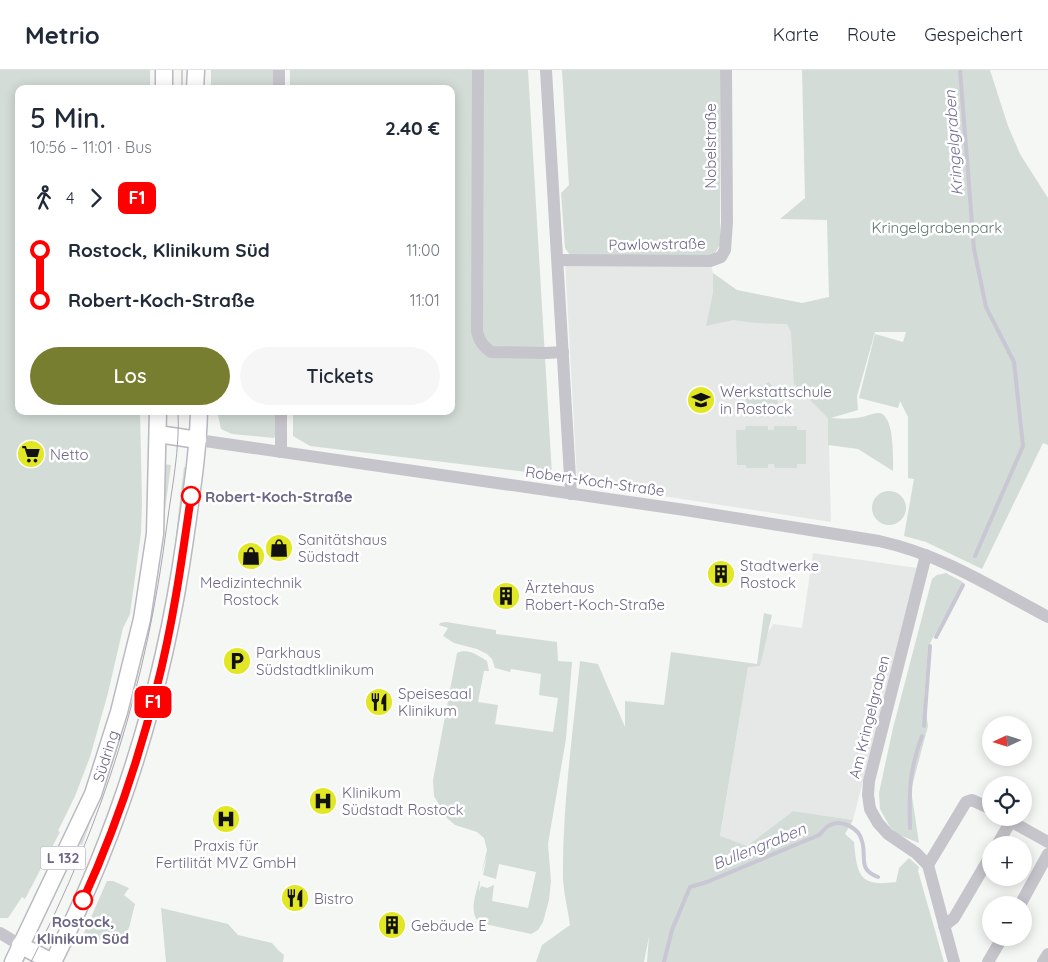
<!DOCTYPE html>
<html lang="de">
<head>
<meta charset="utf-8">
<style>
  body { margin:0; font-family:Quicksand,sans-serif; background:#f6f6f7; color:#1f2937; height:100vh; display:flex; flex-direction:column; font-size:19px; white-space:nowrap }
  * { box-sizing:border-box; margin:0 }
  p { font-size:16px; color:#747a83 }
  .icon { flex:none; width:28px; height:28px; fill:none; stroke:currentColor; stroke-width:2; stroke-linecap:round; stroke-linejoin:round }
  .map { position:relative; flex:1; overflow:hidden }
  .drawer { position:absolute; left:15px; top:15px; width:440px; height:330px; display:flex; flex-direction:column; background:#fff; border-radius:10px; box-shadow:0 2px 12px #0003 }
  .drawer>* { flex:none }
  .badge { padding:0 10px; border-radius:8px; font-size:18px; line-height:32px }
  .needle { width:32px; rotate:266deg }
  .fabs { position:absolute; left:982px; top:646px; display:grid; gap:10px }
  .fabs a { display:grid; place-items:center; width:50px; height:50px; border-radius:50%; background:#fff; box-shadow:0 2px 12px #0003; font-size:25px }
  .map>.badge { position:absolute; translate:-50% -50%; box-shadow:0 0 0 2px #fff }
  .legs { display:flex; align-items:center; gap:8px; height:55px; padding:0 15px; font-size:16px }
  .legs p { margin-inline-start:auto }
  .summary { display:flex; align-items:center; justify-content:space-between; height:85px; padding:0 15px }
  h1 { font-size:28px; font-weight:600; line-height:38px }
  .cta { display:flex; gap:10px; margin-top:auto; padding:10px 15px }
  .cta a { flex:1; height:58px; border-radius:30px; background:#777e2f; color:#fff; font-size:20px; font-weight:600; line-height:58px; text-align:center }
  .cta a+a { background:#f6f6f7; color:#1f2937 }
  ul { padding:0 15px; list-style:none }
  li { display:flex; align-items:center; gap:18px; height:50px; font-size:19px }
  li i { display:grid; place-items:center; width:8px; height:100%; margin:0 6px; background:currentColor }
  li i::after { content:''; width:12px; height:12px; margin:-6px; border:4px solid; border-radius:50%; background:#fff }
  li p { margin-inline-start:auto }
  li:first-child i { background:linear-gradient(#0000 50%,currentColor 0) }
  li:last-child i { background:linear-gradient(currentColor 50%,#0000 0) }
  header { display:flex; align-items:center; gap:30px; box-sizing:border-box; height:70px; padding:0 25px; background:#fff; border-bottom:1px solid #e0e1e3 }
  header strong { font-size:24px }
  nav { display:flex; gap:28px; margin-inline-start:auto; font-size:18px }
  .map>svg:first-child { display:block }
  .built { fill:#e6e8e7 }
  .green { fill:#d3dcd7 }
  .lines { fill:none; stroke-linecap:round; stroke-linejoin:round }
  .stream { stroke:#c8c7d3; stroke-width:4 }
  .major-casing { stroke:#bab8c0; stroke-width:19 }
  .minor { stroke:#c7c5cc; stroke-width:12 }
  .major { stroke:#fff; stroke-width:16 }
  .tram { stroke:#aaa7b2; stroke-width:1 }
  .line-1-casing { stroke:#fff; stroke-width:11 }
  .line-1 { stroke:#f00; stroke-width:8 }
  .stop-1-dot { fill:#fff; stroke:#f00; stroke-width:2.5 }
  .labels { text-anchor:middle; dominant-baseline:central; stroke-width:5; stroke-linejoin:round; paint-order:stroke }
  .shield { fill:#fff; stroke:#9994aa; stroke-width:1 }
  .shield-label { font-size:14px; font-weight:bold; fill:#6d6686 }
  .street-label { font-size:15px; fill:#6d6686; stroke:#fff }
  .park-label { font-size:15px; fill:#61786e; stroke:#fff }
  .poi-label { font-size:15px; fill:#6d6686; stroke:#fff; text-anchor:start }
  .stop-label { font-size:15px; font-weight:bold; fill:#6d6686; stroke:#fff; text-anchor:start }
  .water-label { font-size:16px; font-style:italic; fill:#737097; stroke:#fff }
</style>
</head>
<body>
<header>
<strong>Metrio</strong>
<nav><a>Karte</a><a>Route</a><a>Gespeichert</a></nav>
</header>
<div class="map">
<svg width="1048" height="892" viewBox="0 0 1048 892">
  <rect width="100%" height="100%" fill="#f5f7f4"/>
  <g class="built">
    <path d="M565 190 710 191 713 203 714 223 826 262 831 452 637 422 577 409Z"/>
    <path d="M813 483 917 498 853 750 793 741 747 776 720 767 748 596H760L765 568 773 554 802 558Z"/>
  </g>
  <g class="green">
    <path d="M0 0H150V19H19V341H140L142 432 141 463 130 544 123 558 108 623 90 687 75 726 58 761 60 762 25 829 22 827 8 848H0Z"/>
    <rect x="211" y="0" width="64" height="19"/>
    <path d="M290 0H528L552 405 310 376 293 366V341H451V19H290Z"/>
    <path d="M562 0H720V175L713 186 570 185 565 178 561 123 569 115Z"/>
    <path d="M802 0H990L1008 56 1020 84 1048 128V375L1043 373 982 499 926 472 904 466 914 409 908 408V347L900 331 898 338 859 328 875 264 903 272 906 262H875L857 326 858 340 831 348C840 349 853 349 862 347 867 346 873 343 878 343 895 343 893 389 893 401L858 379 828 375V348L794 314 791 262 787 254 755 253 733 250 706 256 713 223V203L737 220 802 233 829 227 827 150 780 149 805 128Z"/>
    <path d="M769 312 776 322 778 334 765 338H749L744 326Z"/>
    <path d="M217 341H276V364L274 368 232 364 221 359Z"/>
    <path d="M746 356H768V360H774V356H797V360H806V394H797V398H775L774 394H768V398H746V395H737L736 360H745Z"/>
    <path d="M163 394 171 395 151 544 137 609 117 680 82 775 80 774 86 761 83 759 114 678Z"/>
    <path d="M184 397 188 398 172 510 146 630 98 781 94 779C130 693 153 602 170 510 176 473 179 434 184 397Z"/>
    <circle cx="889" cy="438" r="17"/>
    <path d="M946 503 963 512 928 577 924 629 928 656 911 720 919 773 897 764 890 757 880 739 879 723 893 658 932 509 937 505Z"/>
    <path d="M764 543 772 545 760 596 748 597 720 766 747 776 793 741 853 750 845 764 854 772C857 806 860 817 896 812L899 798 909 788 919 797 918 801 944 892H647L649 866 644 892H536L542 875 570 855C568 840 564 825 563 809 562 737 573 663 580 591L598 594 625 657V631L664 635 671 582 757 594Z"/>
    <path d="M446 552 496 560V564L557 572 558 591 572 592 566 669 548 774 551 811 549 830 543 852 538 860 531 864 480 853C468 843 476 824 479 811H480L479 822 481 816 487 818 494 815 492 831 528 838 536 802 499 794 496 809 483 805 487 785 481 805 487 780 484 768 477 762 455 755 446 747 434 726 433 710 457 583C467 578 478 585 487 591L489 601H484L478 632 498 635 495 654 553 662 558 628 539 625 541 604 511 599 510 602 495 598 492 589 487 584 477 579 454 573 443 566 448 558 439 555 440 553Z"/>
    <path d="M107 811H113L129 818 124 825 135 834 129 858 120 873 102 865 99 872 84 863Z"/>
    <path d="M161 838 228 854 238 865 272 873 279 881 284 885 283 892H166Z"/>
  </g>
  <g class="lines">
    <g class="stream">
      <path d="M960 0 974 179 986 237 1014 292 1023 376 975 486"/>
      <path d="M936 567 963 515"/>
      <path d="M924 656 930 576"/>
      <path d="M910 758C909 722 909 701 922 666"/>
      <path d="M664 892 672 860 690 817 707 812 819 765C822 762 826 757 830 755 842 749 859 758 862 771 867 787 857 799 878 807"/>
    </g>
    <defs>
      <g id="major">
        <path d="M164 0V19"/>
        <path d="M195 19 196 0"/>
        <path d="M158 364 198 370"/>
        <path d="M20 875 52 892"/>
        <path id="s1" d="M13 892 93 724 119 642 142 549 155 464 158 341"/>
        <path d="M53 892C121 758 164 618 185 469 191 426 198 384 199 341"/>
      </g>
    </defs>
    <use href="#major" class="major-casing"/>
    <g class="minor">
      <path d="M279 0V19"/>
      <path d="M478 0 477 261C479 271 483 276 491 282L546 283 563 282"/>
      <path d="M546 0 571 424"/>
      <path d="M558 190 710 191 721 187 725 180 727 152 726 0"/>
      <path d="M281 341V382"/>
      <path d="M198 370 685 440 879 471C943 485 991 517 1048 547"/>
      <path d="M926 485 869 711 868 725 870 739 878 753 888 764 916 783 928 795 954 892"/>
      <path d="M1005 748 1048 772"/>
      <path d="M997 775 1011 751"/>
      <path d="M928 795 966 732 972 730 991 739"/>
      <path d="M1020 835 1048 784"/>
      <path d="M944 856 954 848 991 785"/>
      <path d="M0 863 20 875"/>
      <path d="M988 892 1002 868"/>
      <path d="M1043 892 1048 884"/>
    </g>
    <use href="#major" class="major"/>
    <g class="tram">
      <path d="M182 0V19"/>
      <path d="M31 892C104 750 147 612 167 454 172 417 180 379 178 341"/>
    </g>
  </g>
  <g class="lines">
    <defs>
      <path id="line-1" d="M83 830C114 762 139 689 157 616 173 554 182 489 191 426"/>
    </defs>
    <use href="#line-1" class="line-1-casing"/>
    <use href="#line-1" class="line-1"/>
  </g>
  <defs>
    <symbol id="school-disc" viewBox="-11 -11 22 22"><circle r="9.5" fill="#e2e725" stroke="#fff"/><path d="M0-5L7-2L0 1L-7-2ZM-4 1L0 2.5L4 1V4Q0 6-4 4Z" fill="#111"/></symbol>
    <symbol id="supermarket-disc" viewBox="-11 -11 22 22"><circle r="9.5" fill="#e2e725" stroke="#fff"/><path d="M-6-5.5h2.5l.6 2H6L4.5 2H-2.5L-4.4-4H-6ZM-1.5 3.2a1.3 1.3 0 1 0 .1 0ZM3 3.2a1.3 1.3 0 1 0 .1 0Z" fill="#111"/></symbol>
    <symbol id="shop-disc" viewBox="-11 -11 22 22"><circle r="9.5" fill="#e2e725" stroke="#fff"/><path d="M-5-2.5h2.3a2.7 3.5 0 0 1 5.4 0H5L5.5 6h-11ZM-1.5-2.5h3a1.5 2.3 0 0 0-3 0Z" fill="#111"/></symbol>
    <symbol id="building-disc" viewBox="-11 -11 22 22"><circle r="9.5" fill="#e2e725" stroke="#fff"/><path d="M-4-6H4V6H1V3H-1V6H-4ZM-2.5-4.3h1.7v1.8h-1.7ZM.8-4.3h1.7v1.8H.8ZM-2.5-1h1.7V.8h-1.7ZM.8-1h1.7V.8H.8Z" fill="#111"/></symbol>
    <symbol id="parking-disc" viewBox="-11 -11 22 22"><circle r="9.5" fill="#e2e725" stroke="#fff"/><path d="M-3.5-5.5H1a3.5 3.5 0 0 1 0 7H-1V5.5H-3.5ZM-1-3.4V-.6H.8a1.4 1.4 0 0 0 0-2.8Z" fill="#111"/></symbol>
    <symbol id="restaurant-disc" viewBox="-11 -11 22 22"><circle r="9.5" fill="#e2e725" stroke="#fff"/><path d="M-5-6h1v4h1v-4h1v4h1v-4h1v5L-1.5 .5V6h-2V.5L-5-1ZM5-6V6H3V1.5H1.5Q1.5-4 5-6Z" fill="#111"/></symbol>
    <symbol id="hospital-disc" viewBox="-11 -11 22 22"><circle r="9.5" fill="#e2e725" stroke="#fff"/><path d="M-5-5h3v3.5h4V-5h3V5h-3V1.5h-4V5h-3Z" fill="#111"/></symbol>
  </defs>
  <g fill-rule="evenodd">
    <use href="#school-disc" x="685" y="314" width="32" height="32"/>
    <use href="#supermarket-disc" x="15" y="368" width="32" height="32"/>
    <use href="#shop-disc" x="263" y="462" width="32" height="32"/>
    <use href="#shop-disc" x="235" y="470" width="32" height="32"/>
    <use href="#building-disc" x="705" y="488" width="32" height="32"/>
    <use href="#building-disc" x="490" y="510" width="32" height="32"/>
    <use href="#parking-disc" x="221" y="575" width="32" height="32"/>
    <use href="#restaurant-disc" x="363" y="616" width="32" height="32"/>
    <use href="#hospital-disc" x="307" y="715" width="32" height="32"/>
    <use href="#hospital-disc" x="210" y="733" width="32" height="32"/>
    <use href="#restaurant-disc" x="279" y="812" width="32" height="32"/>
    <use href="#building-disc" x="376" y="839" width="32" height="32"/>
  </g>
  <g class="stop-1-dot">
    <circle cx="191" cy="426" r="9"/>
    <circle cx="83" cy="830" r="9"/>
  </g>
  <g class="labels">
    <rect class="shield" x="40.5" y="776.5" width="45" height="23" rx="4"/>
    <g class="shield-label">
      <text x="63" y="788">L 132</text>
    </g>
    <g class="street-label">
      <text transform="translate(710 76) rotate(-90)">Nobelstraße</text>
      <text transform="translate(657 174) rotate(-1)">Pawlowstraße</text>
      <text transform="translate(595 411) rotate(8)">Robert-Koch-Straße</text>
      <text transform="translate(869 647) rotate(-76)">Am Kringelgraben</text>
      <text stroke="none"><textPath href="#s1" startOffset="226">Südring</textPath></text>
    </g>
    <g class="park-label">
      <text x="937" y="157">Kringelgrabenpark</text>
    </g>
    <g class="poi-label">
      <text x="720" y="321">Werkstattschule<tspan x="720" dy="17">in Rostock</tspan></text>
      <text x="50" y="384">Netto</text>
      <text x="298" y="469">Sanitätshaus<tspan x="298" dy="17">Südstadt</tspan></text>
      <text x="740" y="495">Stadtwerke<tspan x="740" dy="17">Rostock</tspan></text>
      <text x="251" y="512" text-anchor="middle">Medizintechnik<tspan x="251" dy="17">Rostock</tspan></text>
      <text x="525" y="517">Ärztehaus<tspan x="525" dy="17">Robert-Koch-Straße</tspan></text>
      <text x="256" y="582">Parkhaus<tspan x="256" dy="17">Südstadtklinikum</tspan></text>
      <text x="398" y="623">Speisesaal<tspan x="398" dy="17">Klinikum</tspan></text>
      <text x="342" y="722">Klinikum<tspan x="342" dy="17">Südstadt Rostock</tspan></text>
      <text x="226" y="775" text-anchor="middle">Praxis für<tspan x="226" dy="17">Fertilität MVZ GmbH</tspan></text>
      <text x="314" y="828">Bistro</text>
      <text x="411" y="855">Gebäude E</text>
    </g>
    <g class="stop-label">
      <text x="205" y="426">Robert-Koch-Straße</text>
      <text x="83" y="851" text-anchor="middle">Rostock,<tspan x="83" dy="17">Klinikum Süd</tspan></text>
    </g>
    <g class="water-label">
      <text transform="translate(953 73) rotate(-94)">Kringelgraben</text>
      <text transform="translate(759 776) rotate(-22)">Bullengraben</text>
    </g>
  </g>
</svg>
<div class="fabs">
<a><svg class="needle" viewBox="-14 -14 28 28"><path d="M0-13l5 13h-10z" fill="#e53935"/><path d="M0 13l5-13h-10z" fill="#747a83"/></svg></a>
<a><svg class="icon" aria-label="locate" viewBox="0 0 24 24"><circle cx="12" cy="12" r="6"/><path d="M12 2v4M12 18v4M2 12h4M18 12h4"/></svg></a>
<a>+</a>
<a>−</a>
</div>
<b class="badge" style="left:153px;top:632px;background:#f00;color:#fff">F1</b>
<section class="drawer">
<div class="summary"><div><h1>5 Min.</h1><p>10:56 – 11:01 · Bus</p></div><b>2.40 €</b></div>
<div class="legs"><svg class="icon" aria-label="walk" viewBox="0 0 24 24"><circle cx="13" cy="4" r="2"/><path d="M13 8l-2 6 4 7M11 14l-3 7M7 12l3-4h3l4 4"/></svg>4<svg class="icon" aria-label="forward" viewBox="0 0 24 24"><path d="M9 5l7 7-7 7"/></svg><b class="badge" style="background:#f00;color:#fff">F1</b></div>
<ul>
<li><i style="color:#f00"></i><b>Rostock, Klinikum Süd</b><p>11:00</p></li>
<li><i style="color:#f00"></i><b>Robert-Koch-Straße</b><p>11:01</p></li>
</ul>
<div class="cta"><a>Los</a><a>Tickets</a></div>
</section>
</div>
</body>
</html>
